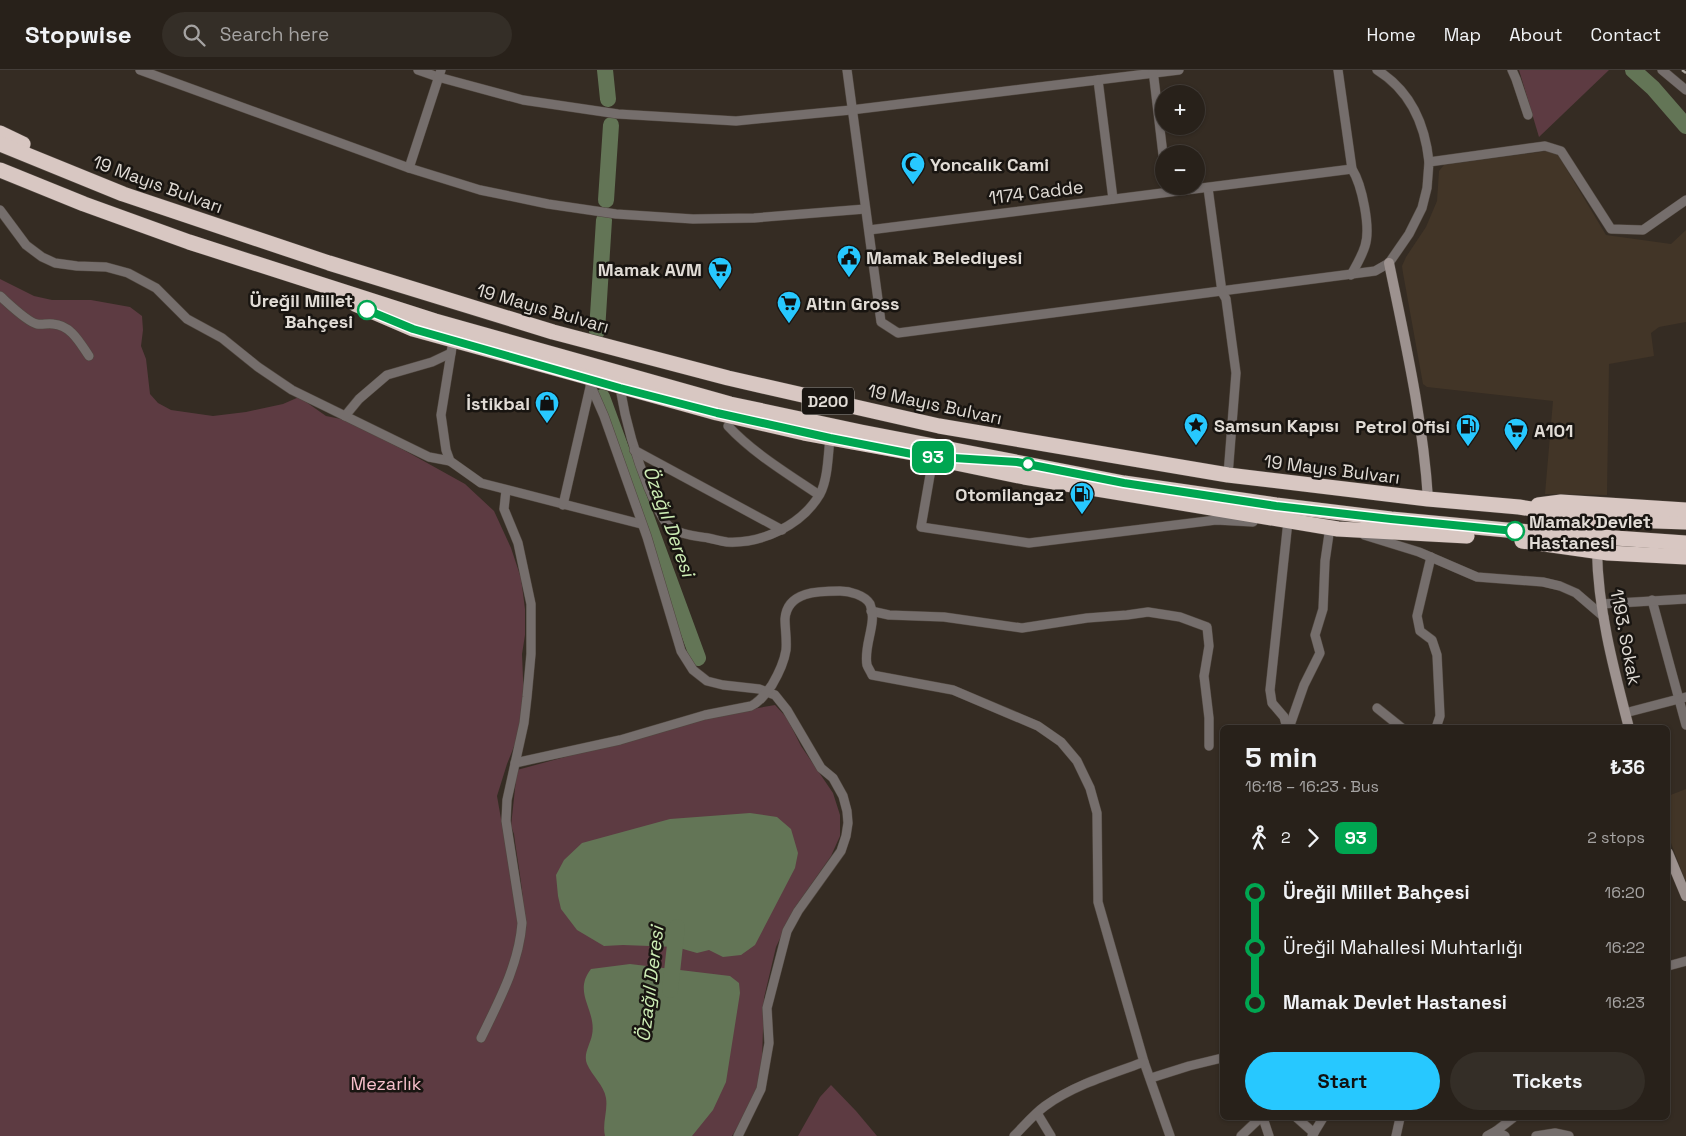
<!DOCTYPE html>
<html lang="en">
<head>
<meta charset="utf-8">
<style>
  body { margin:0; font-family:"Space Grotesk",sans-serif; background:#342e27; color:#f1f3f6; height:100vh; display:flex; flex-direction:column; font-size:19px; white-space:nowrap }
  * { box-sizing:border-box; margin:0 }
  p { font-size:16px; color:#a5a3a2 }
  .icon { flex:none; width:28px; height:28px; fill:none; stroke:currentColor; stroke-width:2; stroke-linecap:round; stroke-linejoin:round }
  .map { position:relative; flex:1; overflow:hidden }
  .drawer { position:absolute; left:1220px; top:655px; width:450px; height:395px; display:flex; flex-direction:column; background:#28211a; border-radius:8px; box-shadow:0 1px 4px #0004,0 0 0 1px #443e39 }
  .drawer>* { flex:none }
  .badge { padding:0 10px; border-radius:8px; font-size:18px; line-height:32px }
  .buttons { position:absolute; left:1155px; top:15px; display:grid; gap:10px }
  .buttons a { display:grid; place-items:center; width:50px; height:50px; border-radius:50%; background:#28211a; box-shadow:0 1px 4px #0004,0 0 0 1px #443e39; font-size:25px }
  .map>.badge { position:absolute; translate:-50% -50%; box-shadow:0 0 0 2px #fff }
  .legs { display:flex; align-items:center; gap:8px; height:55px; padding:0 25px; font-size:16px }
  .legs p { margin-inline-start:auto }
  .head { display:flex; align-items:center; justify-content:space-between; height:85px; padding:0 25px }
  h1 { font-size:28px; font-weight:700; line-height:38px }
  .action { display:flex; gap:10px; margin-top:auto; padding:10px 25px }
  .action a { flex:1; height:58px; border-radius:30px; background:#27c8ff; color:#111; font-size:20px; font-weight:700; line-height:58px; text-align:center }
  .action a+a { background:#342e27; color:#f1f3f6 }
  ul { padding:0 25px; list-style:none }
  li { display:flex; align-items:center; gap:18px; height:55px; font-size:19px }
  li i { display:grid; place-items:center; width:8px; height:100%; margin:0 6px; background:currentColor }
  li i::after { content:''; width:12px; height:12px; margin:-6px; border:4px solid; border-radius:50%; background:#28211a }
  li p { margin-inline-start:auto }
  li:first-child i { background:linear-gradient(#0000 50%,currentColor 0) }
  li:last-child i { background:linear-gradient(currentColor 50%,#0000 0) }
  header { display:flex; align-items:center; gap:30px; box-sizing:border-box; height:70px; padding:0 25px; background:#28211a; border-bottom:1px solid #443e39 }
  header strong { font-size:24px }
  nav { display:flex; gap:28px; margin-inline-start:auto; font-size:18px }
  .search { width:350px; height:45px; background:#342e27; display:flex; align-items:center; gap:12px; box-sizing:border-box; padding:0 18px; border-radius:28px; color:#a5a3a2; font-size:19px }
  .map>svg:first-child { display:block }
  .built { fill:#423527 }
  .green { fill:#5d3b42 }
  .water { fill:#637556 }
  .lines { fill:none; stroke-linecap:round; stroke-linejoin:round }
  .river { stroke:#637556; stroke-width:16 }
  .street-casing { stroke:#514840; stroke-width:10 }
  .secondary-casing { stroke:#514840; stroke-width:11 }
  .highway-casing { stroke:#514840; stroke-width:16 }
  .street { stroke:#756e6c; stroke-width:9 }
  .secondary { stroke:#9d928f; stroke-width:10 }
  .highway { stroke:#d8c7c2; stroke-width:15 }
  .rail { stroke:#aca69f; stroke-width:2.5; stroke-dasharray:6 6; stroke-linecap:butt }
  .line-1-casing { stroke:#fff; stroke-width:11 }
  .line-1 { stroke:#00a651; stroke-width:8 }
  .stop-1-dot { fill:#fff; stroke:#00a651; stroke-width:2.5 }
  .labels { text-anchor:middle; dominant-baseline:central; stroke-width:5; stroke-linejoin:round; paint-order:stroke }
  .shield { fill:#191511; stroke:#a5a09b; stroke-width:1 }
  .shield-label { font-size:16px; font-weight:bold; fill:#e1dcd6 }
  .poi-label { font-size:18px; font-weight:bold; fill:#e1dcd6; stroke:#191511; text-anchor:start }
  .street-label { font-size:18px; fill:#e1dcd6; stroke:#191511 }
  .stop-label { font-size:18px; font-weight:bold; fill:#e1dcd6; stroke:#191511; text-anchor:end }
  .park-label { font-size:18px; fill:#f7c0cb; stroke:#191511 }
  .water-label { font-size:19px; font-style:italic; fill:#cdedb5; stroke:#191511 }
</style>
</head>
<body>
<header>
<strong>Stopwise</strong>
<div class="search"><svg class="icon" aria-label="search" viewBox="0 0 24 24"><circle cx="10" cy="10" r="6"/><path d="M15 15l6 6"/></svg>Search here</div>
<nav><a>Home</a><a>Map</a><a>About</a><a>Contact</a></nav>
</header>
<div class="map">
<svg width="1686" height="1066" viewBox="0 0 1686 1066">
  <rect width="100%" height="100%" fill="#352c23"/>
  <g class="built">
    <path d="M1547 81 1558 85 1606 165 1671 174 1686 160V252L1659 257 1651 263 1654 286 1609 294 1607 425 1545 424 1553 331 1427 317 1423 314 1403 203 1402 196 1406 187 1426 157 1437 131 1439 101 1444 95Z"/>
    <path d="M1686 719V810H1685L1668 765V726Z"/>
  </g>
  <g class="green">
    <path d="M1519 0H1609L1539 67Z"/>
    <path d="M0 209 34 226 52 230H91L130 237 142 246 143 260 141 276 146 289 150 324 158 333 171 340 213 346 246 342 283 334 299 327 326 346 346 350 402 379 465 414 494 441 511 478 521 508 525 539V565L522 584 524 632 517 669 507 694 497 726 519 852 520 885C531 855 518 797 514 764L511 756 517 700 719 645 775 635 787 648 801 676 833 723 840 745V766L831 786 794 839 776 877 764 928 762 991 759 1012 747 1042 732 1066H0Z"/>
    <path d="M831 1015 856 1041 877 1066H798L820 1027Z"/>
  </g>
  <g class="water">
    <path d="M750 743 777 747 791 759 798 783 795 798 755 875 741 885 723 887 709 880 697 883 676 877 623 875 604 876 577 860 561 839 558 826 556 805 564 790 582 773 670 749Z"/>
    <path d="M630 894 730 906 739 913 740 923 726 1012 713 1040 692 1066H605C602 1053 608 1041 606 1028 604 1015 592 1006 587 994 583 984 590 975 592 965 597 940 572 923 591 899Z"/>
  </g>
  <g class="lines">
    <g class="river">
      <path d="M605 0 608 29"/>
      <path d="M1633 0 1653 18 1686 56"/>
      <path d="M606 130 611 55"/>
      <path d="M597 261 604 150"/>
      <path d="M602 327 698 588"/>
      <path d="M670 920 677 857"/>
    </g>
    <defs>
      <g id="street">
        <path d="M140 0 409 98 480 120 548 134 616 144 693 149 754 148 865 139"/>
        <path d="M418 0 438 7 523 30 618 44 736 51 851 40 1179 0"/>
        <path d="M847 0 881 252 898 263 1375 201 1389 193 1409 164 1422 138 1427 118 1429 92 1545 76 1561 81 1611 159 1643 160 1686 130"/>
        <path d="M1153 0 1164 93"/>
        <path d="M1338 0 1352 99C1362 115 1371 158 1365 176 1362 186 1356 196 1351 205"/>
        <path d="M1377 0C1411 21 1425 54 1429 92"/>
        <path d="M1512 0 1516 9 1528 45"/>
        <path d="M1662 0 1686 20"/>
        <path d="M1098 10 1113 129"/>
        <path d="M409 98 441 0"/>
        <path d="M1208 118 1222 222 1226 229 1236 303 1228 405"/>
        <path d="M0 140 26 175 42 187 55 193 77 196 106 197 128 203 156 218 187 249 222 268 258 297 292 320 429 387 450 391"/>
        <path d="M869 160 1352 99"/>
        <path d="M0 226C8 233 27 252 37 254 42 255 48 253 53 254 71 255 80 273 89 286"/>
        <path d="M453 271 441 345 446 380 450 391 481 413 641 454"/>
        <path d="M590 314 604 346 647 467 681 581 693 600 707 611 723 615 759 619 775 625 787 640 821 698 833 708 843 726 847 741 848 753 846 766 841 781 798 841 787 861 767 938 769 973 761 1019 738 1066"/>
        <path d="M620 318C626 354 635 385 649 419 654 430 659 443 666 453 674 464 695 466 708 468 714 469 720 471 727 472 762 474 802 455 820 424 828 409 828 385 830 368"/>
        <path d="M345 346 359 329 387 305 432 292 451 283"/>
        <path d="M728 356C753 383 788 404 819 425"/>
        <path d="M634 380 782 460"/>
        <path d="M933 388 921 457 1029 473 1216 450 1253 452"/>
        <path d="M563 435 591 313"/>
        <path d="M1364 465 1419 482 1477 507 1543 512 1560 516 1576 523 1604 547"/>
        <path d="M1431 487 1417 546 1420 561 1432 570 1437 585 1440 646 1436 658"/>
        <path d="M1652 530 1686 655"/>
        <path d="M1601 534 1686 529"/>
        <path d="M871 541 889 545 944 547 1022 558 1087 548 1127 545 1148 542 1180 547 1207 557 1209 576 1204 606 1209 648V676"/>
        <path d="M1377 638 1402 658"/>
        <path d="M1625 643 1686 627"/>
        <path d="M1287 658 1284 647 1272 633 1270 620 1288 451"/>
        <path d="M1289 658 1304 615 1320 583 1315 565 1323 539 1325 491 1330 457"/>
        <path d="M515 693 620 670 705 645 751 636C760 632 766 623 772 615 779 603 784 593 786 580 787 569 785 559 785 549 787 521 819 521 840 521 849 521 865 525 870 534 878 553 863 575 867 595 868 598 871 602 872 605L953 620 1038 656 1061 672 1077 691 1090 718 1097 743 1098 832 1144 992 1170 1066"/>
        <path d="M1668 896 1686 891"/>
        <path d="M481 968C499 931 519 894 522 853L506 751 507 730 524 653 527 627 531 584V534L518 473 504 439 506 420"/>
        <path d="M1151 1008 1189 996 1222 988"/>
        <path d="M1037 1043 1051 1066"/>
        <path d="M1263 1048 1269 1066"/>
        <path d="M1297 1048 1314 1063"/>
        <path d="M1496 1061 1505 1066"/>
        <path d="M1014 1066C1024 1056 1034 1044 1045 1036 1074 1015 1111 1004 1144 992"/>
        <path d="M1241 1066 1260 1048"/>
        <path d="M1312 1066 1323 1048"/>
        <path d="M1396 1066 1400 1048"/>
        <path d="M1487 1066 1496 1061 1513 1048"/>
        <path d="M1536 1066 1555 1063 1569 1066"/>
      </g>
      <g id="secondary">
        <path d="M1389 193C1405 271 1423 349 1428 429"/>
        <path d="M1597 481C1598 541 1614 600 1629 658"/>
        <path d="M1668 783 1686 826"/>
      </g>
      <g id="highway">
        <path d="M0 63 23 74"/>
        <path d="M0 74 123 124 329 193 553 262 728 308 939 356 1228 405 1428 429 1519 437 1597 449 1686 452"/>
        <path d="M0 100 84 134 189 172 435 251 730 334 861 362 1124 413 1276 435 1391 449 1517 461 1686 473"/>
        <path d="M355 234 413 259 717 343 804 363 930 386"/>
        <path d="M922 386 1024 407 1338 459 1467 466"/>
        <path d="M1538 435 1561 432 1686 440"/>
        <path d="M1522 471 1608 483 1686 487"/>
      </g>
    </defs>
    <use href="#street" class="street-casing"/>
    <use href="#secondary" class="secondary-casing"/>
    <use href="#highway" class="highway-casing"/>
    <use href="#street" class="street"/>
    <use href="#secondary" class="secondary"/>
    <use href="#highway" class="highway"/>
    <path class="rail" d="M1682 0 1686 3"/>
  </g>
  <g class="lines">
    <defs>
      <path id="line-1" d="M367 240 413 259 620 318 717 343 830 368 922 386 1017 392 1124 413 1276 436 1391 449 1515 461"/>
    </defs>
    <use href="#line-1" class="line-1-casing"/>
    <use href="#line-1" class="line-1"/>
  </g>
  <defs>
    <symbol id="mosque-pin" viewBox="-11 -11 22 30"><path d="M0 17L-7.5 6A9.5 9.5 0 1 1 7.5 6Z" fill="#27c8ff" stroke="#191511"/><path d="M3.5-4.9A6 6 0 1 0 3.5 4.9A5 5 0 1 1 3.5-4.9Z" fill="#111"/></symbol>
    <symbol id="civic-pin" viewBox="-11 -11 22 30"><path d="M0 17L-7.5 6A9.5 9.5 0 1 1 7.5 6Z" fill="#27c8ff" stroke="#191511"/><path d="M-.6-6.5H3V-4.5H.6V-3L4-1V1h2V6H-6V1h2V-1L-.6-3ZM-1.2 2.5V6h2.4V2.5Z" fill="#111"/></symbol>
    <symbol id="supermarket-pin" viewBox="-11 -11 22 30"><path d="M0 17L-7.5 6A9.5 9.5 0 1 1 7.5 6Z" fill="#27c8ff" stroke="#191511"/><path d="M-6-5.5h2.5l.6 2H6L4.5 2H-2.5L-4.4-4H-6ZM-1.5 3.2a1.3 1.3 0 1 0 .1 0ZM3 3.2a1.3 1.3 0 1 0 .1 0Z" fill="#111"/></symbol>
    <symbol id="shop-pin" viewBox="-11 -11 22 30"><path d="M0 17L-7.5 6A9.5 9.5 0 1 1 7.5 6Z" fill="#27c8ff" stroke="#191511"/><path d="M-5-2.5h2.3a2.7 3.5 0 0 1 5.4 0H5L5.5 6h-11ZM-1.5-2.5h3a1.5 2.3 0 0 0-3 0Z" fill="#111"/></symbol>
    <symbol id="sight-pin" viewBox="-11 -11 22 30"><path d="M0 17L-7.5 6A9.5 9.5 0 1 1 7.5 6Z" fill="#27c8ff" stroke="#191511"/><path d="M0-6L1.8-2.2L6-1.7L2.9 1.2L3.7 5.4L0 3.3L-3.7 5.4L-2.9 1.2L-6-1.7L-1.8-2.2Z" fill="#111"/></symbol>
    <symbol id="fuel-pin" viewBox="-11 -11 22 30"><path d="M0 17L-7.5 6A9.5 9.5 0 1 1 7.5 6Z" fill="#27c8ff" stroke="#191511"/><path d="M-5.5-6h7V0h2V4h1.3V-2.5L3-4.5l.8-.8L6-3V5H2.5V1h-1V6h-7ZM-4.2-4.7v3.2H.2V-4.7Z" fill="#111"/></symbol>
  </defs>
  <g fill-rule="evenodd">
    <use href="#mosque-pin" x="899" y="80" width="28" height="38"/>
    <use href="#civic-pin" x="835" y="173" width="28" height="38"/>
    <use href="#supermarket-pin" x="706" y="185" width="28" height="38"/>
    <use href="#supermarket-pin" x="775" y="219" width="28" height="38"/>
    <use href="#shop-pin" x="533" y="319" width="28" height="38"/>
    <use href="#sight-pin" x="1182" y="341" width="28" height="38"/>
    <use href="#fuel-pin" x="1454" y="342" width="28" height="38"/>
    <use href="#supermarket-pin" x="1502" y="346" width="28" height="38"/>
    <use href="#fuel-pin" x="1068" y="410" width="28" height="38"/>
  </g>
  <g class="stop-1-dot">
    <circle cx="367" cy="240" r="9"/>
    <circle cx="1028" cy="394" r="6"/>
    <circle cx="1515" cy="461" r="9"/>
  </g>
  <g class="labels">
    <rect class="shield" x="802" y="317.5" width="52" height="27" rx="4"/>
    <g class="shield-label">
      <text x="828" y="331">D200</text>
    </g>
    <g class="poi-label">
      <text x="930" y="94">Yoncalık Cami</text>
      <text x="866" y="187">Mamak Belediyesi</text>
      <text x="702" y="199" text-anchor="end">Mamak AVM</text>
      <text x="806" y="233">Altın Gross</text>
      <text x="530" y="333" text-anchor="end">İstikbal</text>
      <text x="1214" y="355">Samsun Kapısı</text>
      <text x="1450" y="356" text-anchor="end">Petrol Ofisi</text>
      <text x="1534" y="360">A101</text>
      <text x="1064" y="424" text-anchor="end">Otomilangaz</text>
    </g>
    <g class="street-label">
      <text transform="translate(158 114) rotate(20)">19 Mayıs Bulvarı</text>
      <text transform="translate(1036 122) rotate(-7)">1174 Cadde</text>
      <text transform="translate(543 238) rotate(16)">19 Mayıs Bulvarı</text>
      <text transform="translate(935 334) rotate(12)">19 Mayıs Bulvarı</text>
      <text transform="translate(1332 399) rotate(7)">19 Mayıs Bulvarı</text>
      <text transform="translate(1626 567) rotate(79)">1193. Sokak</text>
    </g>
    <g class="stop-label">
      <text x="353" y="230">Üreğil Millet<tspan x="353" dy="21">Bahçesi</tspan></text>
      <text x="1529" y="451" text-anchor="start">Mamak Devlet<tspan x="1529" dy="21">Hastanesi</tspan></text>
    </g>
    <g class="park-label">
      <text x="386" y="1013">Mezarlık</text>
    </g>
    <g class="water-label">
      <text transform="translate(669 451) rotate(70)">Özağıl Deresi</text>
      <text transform="translate(650 914) rotate(-83)">Özağıl Deresi</text>
    </g>
  </g>
</svg>
<div class="buttons">
<a>+</a>
<a>−</a>
</div>
<b class="badge" style="left:933px;top:387px;background:#00a651;color:#fff">93</b>
<section class="drawer">
<div class="head"><div><h1>5 min</h1><p>16:18 – 16:23 · Bus</p></div><b>₺36</b></div>
<div class="legs"><svg class="icon" aria-label="walk" viewBox="0 0 24 24"><circle cx="13" cy="4" r="2"/><path d="M13 8l-2 6 4 7M11 14l-3 7M7 12l3-4h3l4 4"/></svg>2<svg class="icon" aria-label="forward" viewBox="0 0 24 24"><path d="M9 5l7 7-7 7"/></svg><b class="badge" style="background:#00a651;color:#fff">93</b><p>2 stops</p></div>
<ul>
<li><i style="color:#00a651"></i><b>Üreğil Millet Bahçesi</b><p>16:20</p></li>
<li><i style="color:#00a651"></i><span>Üreğil Mahallesi Muhtarlığı</span><p>16:22</p></li>
<li><i style="color:#00a651"></i><b>Mamak Devlet Hastanesi</b><p>16:23</p></li>
</ul>
<div class="action"><a>Start</a><a>Tickets</a></div>
</section>
</div>
</body>
</html>
